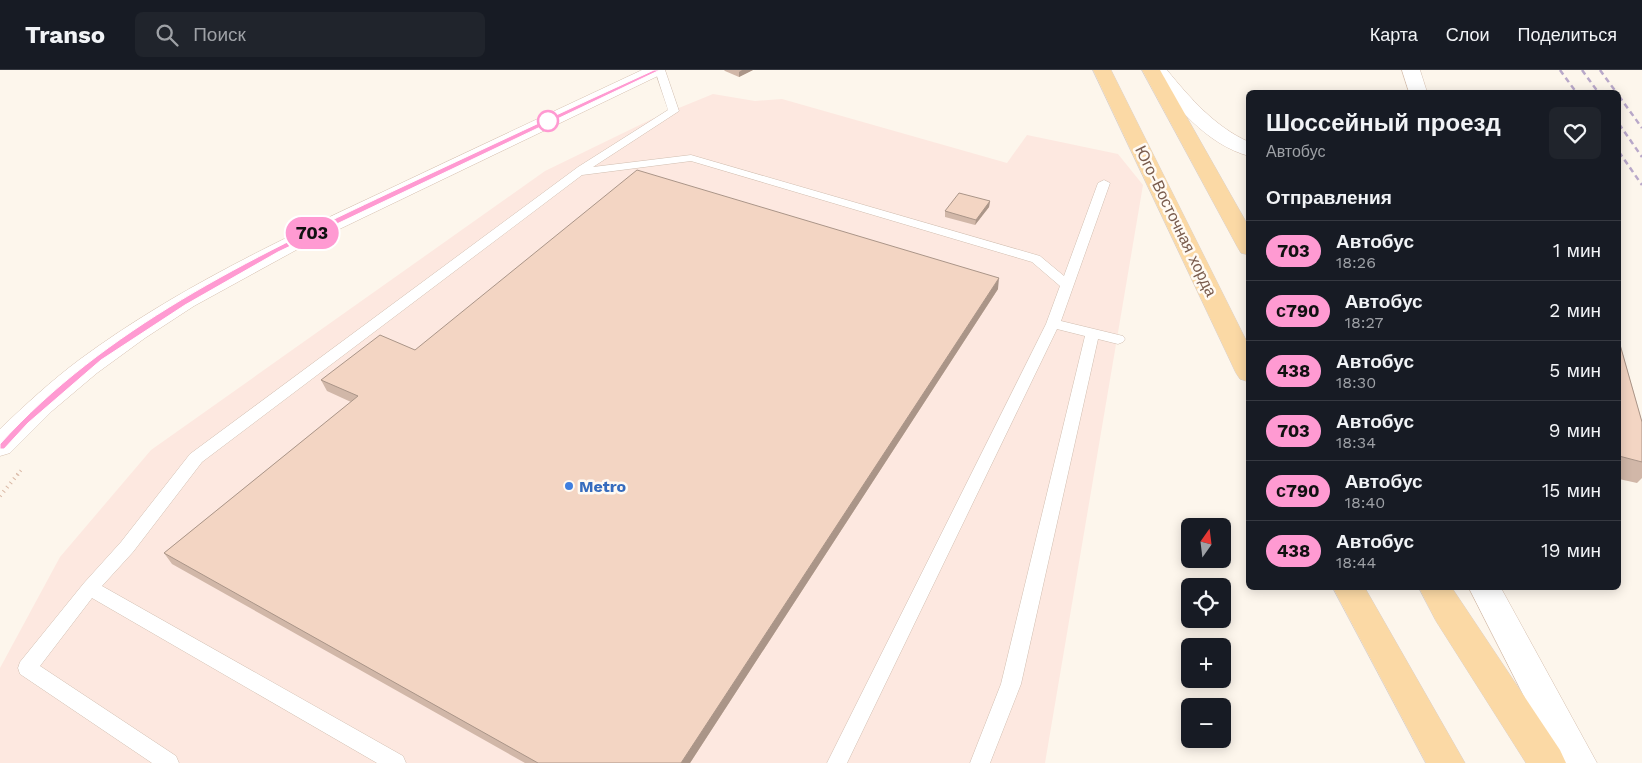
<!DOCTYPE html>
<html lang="ru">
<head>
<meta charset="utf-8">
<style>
  body { margin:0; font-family:"Work Sans",sans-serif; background:#20242c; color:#f1f3f6; height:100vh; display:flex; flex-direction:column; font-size:19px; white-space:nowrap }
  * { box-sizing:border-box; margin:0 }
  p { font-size:16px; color:#9ea1a6 }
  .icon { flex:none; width:28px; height:28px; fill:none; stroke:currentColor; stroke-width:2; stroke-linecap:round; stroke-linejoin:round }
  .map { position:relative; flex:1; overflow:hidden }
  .drawer { position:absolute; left:1246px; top:20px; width:375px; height:500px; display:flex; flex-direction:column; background:#171b24; border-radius:8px; box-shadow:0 2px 12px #0003 }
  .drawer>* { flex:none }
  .badge { padding:0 10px; border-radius:16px; font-size:18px; line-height:32px }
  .needle { width:32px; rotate:14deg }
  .tools { position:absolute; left:1181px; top:448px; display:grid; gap:10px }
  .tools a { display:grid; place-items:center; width:50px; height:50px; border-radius:8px; background:#171b24; box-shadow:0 2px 12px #0003; font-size:25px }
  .map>.badge { position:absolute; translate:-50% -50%; box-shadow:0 0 0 2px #fff }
  h2 { padding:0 20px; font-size:19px; line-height:45px }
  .round { display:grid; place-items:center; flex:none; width:52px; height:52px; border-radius:8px; background:#20242c }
  .headline { display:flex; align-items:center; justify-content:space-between; height:85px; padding:0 20px }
  h1 { font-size:24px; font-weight:600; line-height:38px }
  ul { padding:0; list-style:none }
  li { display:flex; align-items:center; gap:15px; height:60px; padding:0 20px; border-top:1px solid #363941 }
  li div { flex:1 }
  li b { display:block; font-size:19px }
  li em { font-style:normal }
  li .badge { min-width:55px; font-weight:700; text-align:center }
  header { display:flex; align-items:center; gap:30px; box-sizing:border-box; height:70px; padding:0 25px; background:#171b24; border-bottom:1px solid #363941 }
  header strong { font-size:24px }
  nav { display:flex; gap:28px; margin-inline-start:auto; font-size:18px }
  .search { width:350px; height:45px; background:#20242c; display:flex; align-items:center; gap:12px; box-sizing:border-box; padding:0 18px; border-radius:8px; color:#9ea1a6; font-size:19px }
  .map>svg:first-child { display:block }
  .commercial { fill:#fde8e0 }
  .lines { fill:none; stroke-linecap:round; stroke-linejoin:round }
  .service-casing { stroke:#d1beb0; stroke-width:1 }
  .secondary-casing { stroke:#d6c0b0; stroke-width:1 }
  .primary-casing { stroke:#dad1cd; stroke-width:1 }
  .path-far1 { stroke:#d9b8a5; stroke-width:3; stroke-dasharray:1 4; stroke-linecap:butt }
  .path { stroke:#d9b8a5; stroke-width:4; stroke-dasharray:1 4.5; stroke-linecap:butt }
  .service { fill:#fff; fill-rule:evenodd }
  .secondary { fill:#fff; fill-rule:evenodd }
  .primary { fill:#fbd9a5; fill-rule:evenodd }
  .rail { stroke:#b9a8c9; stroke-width:2.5; stroke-dasharray:5.5 4; stroke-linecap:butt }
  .wall { fill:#d1b7a8 }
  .shaded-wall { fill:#aa9588 }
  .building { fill:#f3d5c3; stroke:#aa9588 }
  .line { fill:#ff9ad2; stroke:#fff }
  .stop-dot { fill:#fff; stroke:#ff9ad2; stroke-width:2.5 }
  .shop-dot { fill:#3f7fe0; stroke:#fffaf3; stroke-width:2 }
  .labels { text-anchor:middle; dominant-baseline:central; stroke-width:5; stroke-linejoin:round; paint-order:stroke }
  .street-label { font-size:16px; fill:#7a5c4d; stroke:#fffaf3 }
  .shop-label { font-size:16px; font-weight:bold; fill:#366cbe; stroke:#fffaf3; text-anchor:start }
</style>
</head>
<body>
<header>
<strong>Transo</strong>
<div class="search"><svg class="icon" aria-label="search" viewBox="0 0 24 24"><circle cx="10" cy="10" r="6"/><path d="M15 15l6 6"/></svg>Поиск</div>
<nav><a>Карта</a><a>Слои</a><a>Поделиться</a></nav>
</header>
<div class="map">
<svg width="1642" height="693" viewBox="0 0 1642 693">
  <rect width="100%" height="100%" fill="#fdf6ec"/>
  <path class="commercial" d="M713 24 755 31 782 29 1007 93 1027 65 1118 84 1143 115 1045 693H0V598L60 487 151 380 545 101 652 49Z"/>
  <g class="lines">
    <defs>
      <path id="service" d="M655 0H665L679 41 593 97 691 85 1040 186 1064 206 1098 113 1104 110 1110 113 1061 251 1123 266 1125 269 1123 272 1118 274 1098 269 1021 614 990 693H970L1001 614 1085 266 1057 259 847 693H827L1046 254 1060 216 1032 192 691 91 582 105 202 392 133 482 102 516 403 686 406 693H377L92 528 40 596 176 686 179 693H152L20 604 18 598 20 592 84 513 121 472 190 384 578 97 668 40Z"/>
      <g id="secondary">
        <path d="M642 0H665L662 4 298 179 194 236 145 268 97 303 52 341 10 383 0 386V359C25 335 51 311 79 290 175 219 282 169 389 119 473 79 557 40 642 0Z"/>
        <path d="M1149 0H1167C1190 28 1215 57 1249 72V86C1207 75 1173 34 1149 0Z"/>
        <path d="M1402 0H1420L1427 22H1409Z"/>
        <path d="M1469 518H1501L1597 693H1558Z"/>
      </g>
      <g id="primary">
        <path d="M1093 0H1111L1249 276V312L1240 309 1236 303Z"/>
        <path d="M1142 0H1160L1249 157V185L1241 183 1238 178Z"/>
        <path d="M1333 518H1365L1465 693H1426Z"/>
        <path d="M1419 518H1452L1560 680 1566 693H1526L1436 551Z"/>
      </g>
    </defs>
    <use href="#service" class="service-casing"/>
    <use href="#secondary" class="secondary-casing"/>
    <use href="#primary" class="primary-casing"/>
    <path class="path-far1" d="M17 405 23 398"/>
    <path class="path" d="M0 426 18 404"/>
    <use href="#service" class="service"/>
    <use href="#secondary" class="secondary"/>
    <use href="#primary" class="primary"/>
    <g class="rail">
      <path d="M1560 0 1576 22"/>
      <path d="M1582 0 1598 22"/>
      <path d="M1600 0 1616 22"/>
      <path d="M1619 26 1642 58"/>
      <path d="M1619 54 1642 87"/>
      <path d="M1619 82 1642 115"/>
    </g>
  </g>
  <g class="wall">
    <path d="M724 0H753L739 7 725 1Z"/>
    <path d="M990 131 989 137 975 155 945 147V141Z"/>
    <path d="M998 219 690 693H525L172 494 164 483 351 332 327 321 321 310 415 280Z"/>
    <path d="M1619 271 1642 352V408L1637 413 1619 409Z"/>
  </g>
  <g class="shaded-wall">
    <path d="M742 0H753L739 7V2Z"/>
    <path d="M990 131 989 137 975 155 976 150Z"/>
    <path d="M999 208 998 219 690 693H681Z"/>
  </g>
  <g class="building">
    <path d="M637 100 999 208 681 693H538L164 483 358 326 321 310 380 265 415 280Z"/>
    <path d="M959 123 990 131 976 150 945 141Z"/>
    <path d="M1619 271 1642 352V392L1619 386Z"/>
  </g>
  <path class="line" d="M654 0H660L278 182 185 235 101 290 28 353 4 379H0V374C105 258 249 189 391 122 479 81 566 40 654 0Z"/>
  <circle class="stop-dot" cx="548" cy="51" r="10"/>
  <circle class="shop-dot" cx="569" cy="416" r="5"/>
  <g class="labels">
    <g class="street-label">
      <text transform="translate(1176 151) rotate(64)">Юго-Восточная хорда</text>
    </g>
    <g class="shop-label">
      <text x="579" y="416">Metro</text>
    </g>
  </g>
</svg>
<div class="tools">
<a><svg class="needle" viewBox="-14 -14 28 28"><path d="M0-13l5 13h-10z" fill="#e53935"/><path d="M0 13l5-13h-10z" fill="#9ea1a6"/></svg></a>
<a><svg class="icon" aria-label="locate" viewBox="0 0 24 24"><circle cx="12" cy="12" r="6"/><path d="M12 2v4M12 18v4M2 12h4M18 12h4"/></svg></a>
<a>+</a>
<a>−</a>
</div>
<b class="badge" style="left:312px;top:163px;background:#ff9ad2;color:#111">703</b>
<section class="drawer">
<div class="headline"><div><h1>Шоссейный проезд</h1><p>Автобус</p></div><a class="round"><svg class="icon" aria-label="heart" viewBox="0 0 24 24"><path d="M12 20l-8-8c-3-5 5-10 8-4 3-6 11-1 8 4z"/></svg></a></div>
<h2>Отправления</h2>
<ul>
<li><span class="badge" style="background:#ff9ad2;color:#111">703</span><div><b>Автобус</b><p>18:26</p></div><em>1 мин</em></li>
<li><span class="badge" style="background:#ff9ad2;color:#111">с790</span><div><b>Автобус</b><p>18:27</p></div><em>2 мин</em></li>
<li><span class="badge" style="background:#ff9ad2;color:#111">438</span><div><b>Автобус</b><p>18:30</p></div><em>5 мин</em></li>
<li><span class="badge" style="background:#ff9ad2;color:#111">703</span><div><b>Автобус</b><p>18:34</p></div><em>9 мин</em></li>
<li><span class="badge" style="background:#ff9ad2;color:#111">с790</span><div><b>Автобус</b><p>18:40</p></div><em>15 мин</em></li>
<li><span class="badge" style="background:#ff9ad2;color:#111">438</span><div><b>Автобус</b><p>18:44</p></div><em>19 мин</em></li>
</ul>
</section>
</div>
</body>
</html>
